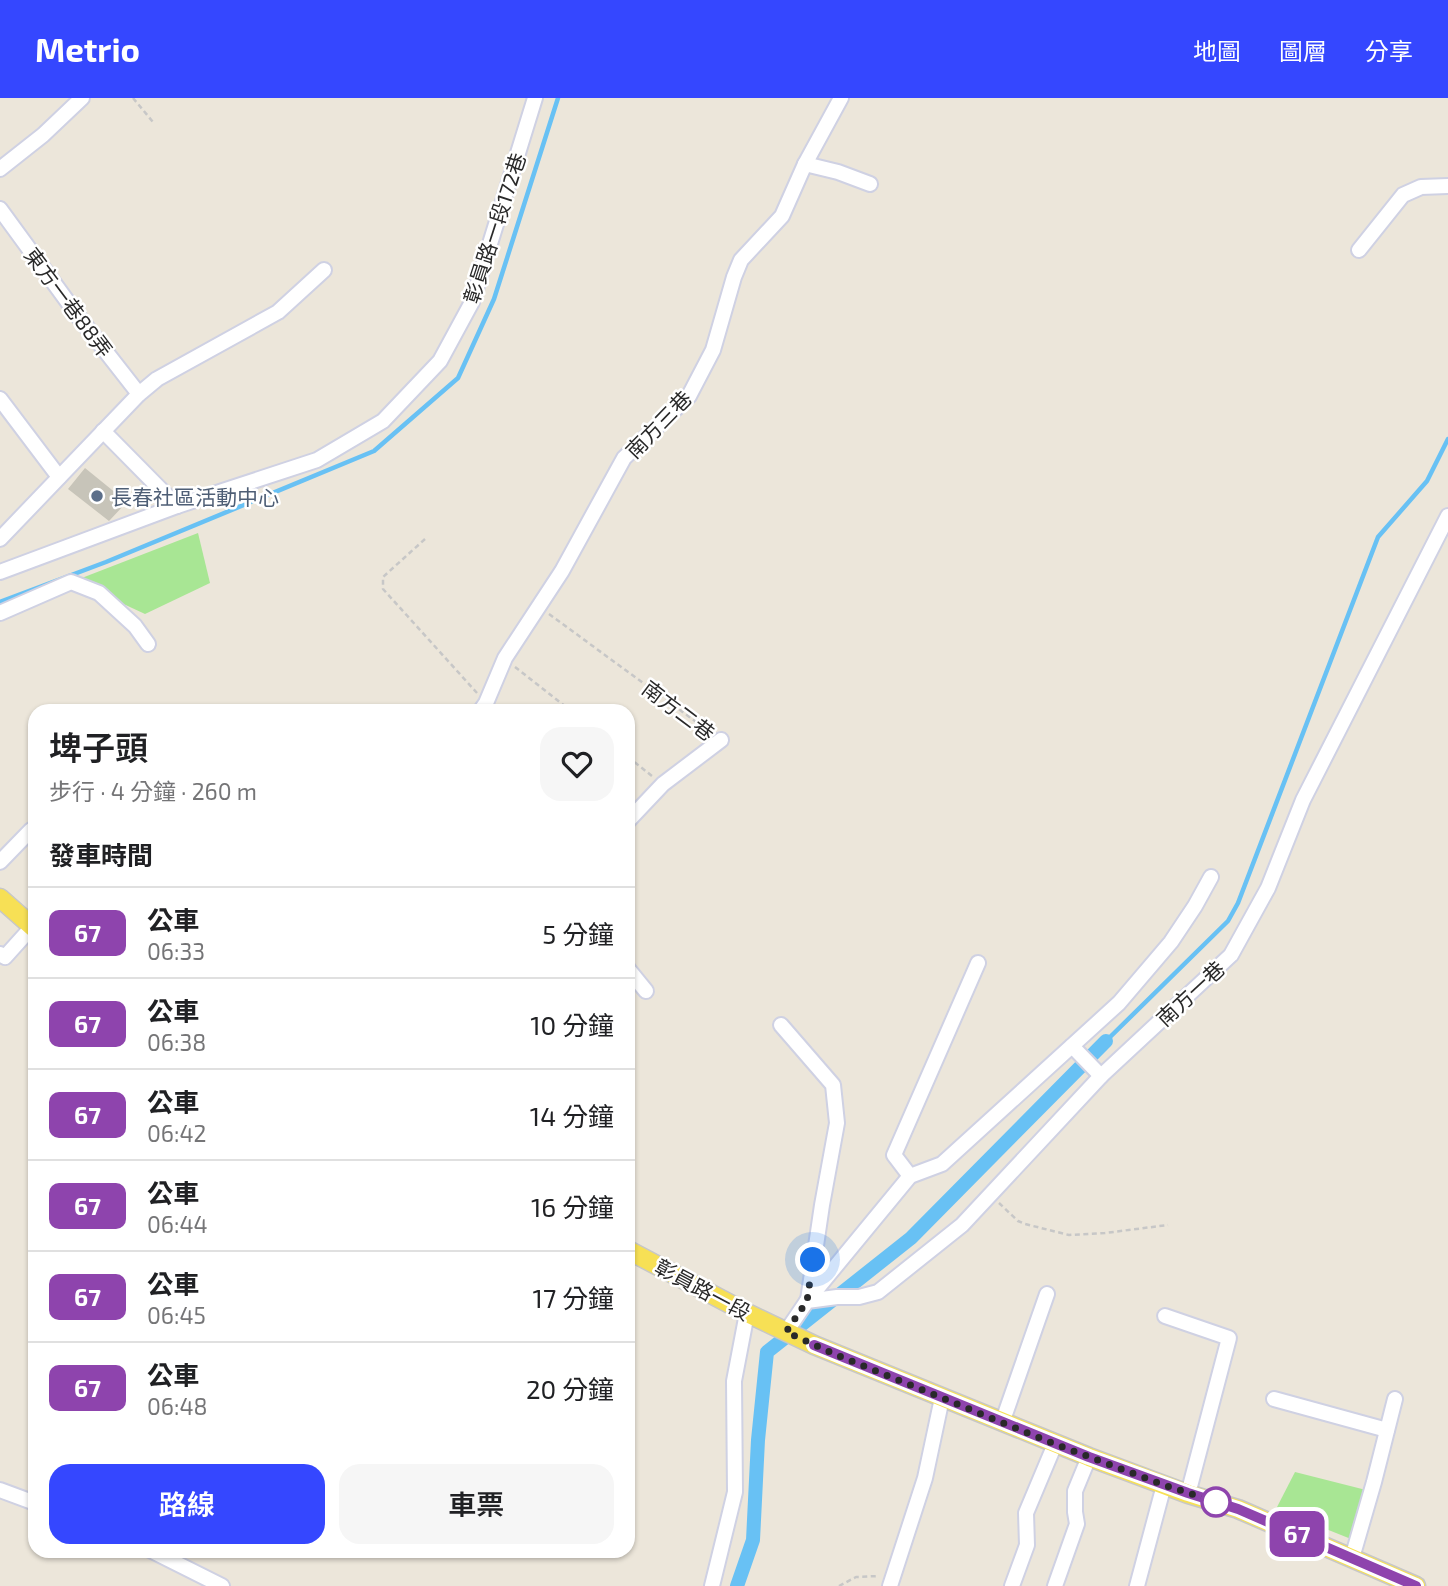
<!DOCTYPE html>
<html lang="zh-TW">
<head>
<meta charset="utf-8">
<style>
  body { margin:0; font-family:"Exo 2","Noto Sans TC",sans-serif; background:#f6f6f6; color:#202124; height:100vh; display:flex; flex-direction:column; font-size:26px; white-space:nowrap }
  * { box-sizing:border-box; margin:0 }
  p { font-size:23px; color:#757577 }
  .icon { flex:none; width:38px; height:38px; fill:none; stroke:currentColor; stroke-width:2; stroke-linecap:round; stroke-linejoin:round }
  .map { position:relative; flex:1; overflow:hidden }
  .details { position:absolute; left:28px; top:606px; width:607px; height:854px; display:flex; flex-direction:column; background:#fff; border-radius:21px; box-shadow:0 2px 5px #0004 }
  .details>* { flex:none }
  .badge { padding:0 14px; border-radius:10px; font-size:24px; line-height:46px }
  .you { position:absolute; width:35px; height:35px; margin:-18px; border:5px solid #fff; border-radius:50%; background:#1a73e8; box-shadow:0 0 0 10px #1a73e833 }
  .map>.badge { position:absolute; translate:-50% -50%; box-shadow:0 0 0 4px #fff }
  h2 { padding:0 21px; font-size:26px; line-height:63px }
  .round { display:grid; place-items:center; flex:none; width:74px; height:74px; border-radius:21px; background:#f6f6f6 }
  .head { display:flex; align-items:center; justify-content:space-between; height:119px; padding:0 21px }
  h1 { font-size:33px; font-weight:600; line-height:52px }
  .primary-button { display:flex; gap:14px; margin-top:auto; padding:14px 21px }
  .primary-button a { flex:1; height:80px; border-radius:21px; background:#3547ff; color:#fff; font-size:28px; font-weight:600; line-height:80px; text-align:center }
  .primary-button a+a { background:#f6f6f6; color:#202124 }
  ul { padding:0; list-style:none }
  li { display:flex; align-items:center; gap:21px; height:91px; padding:0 21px; border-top:2px solid #e0e0e0 }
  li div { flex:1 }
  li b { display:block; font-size:26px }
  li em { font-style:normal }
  li .badge { min-width:77px; font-weight:700; text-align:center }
  header { display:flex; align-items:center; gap:42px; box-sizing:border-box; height:98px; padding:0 35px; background:#3547ff; color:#fff }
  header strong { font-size:33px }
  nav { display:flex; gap:38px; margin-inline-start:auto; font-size:24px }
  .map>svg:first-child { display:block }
  .green { fill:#a8e694 }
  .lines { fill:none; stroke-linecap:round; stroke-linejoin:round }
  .stream { stroke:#68c1f4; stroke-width:4.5 }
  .canal { stroke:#68c1f4; stroke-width:14 }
  .building { fill:#c7c4b9 }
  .minor-casing { stroke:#cfd1e3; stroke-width:18 }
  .major-casing { stroke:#c7c7c7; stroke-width:21 }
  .path { stroke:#c7c7c7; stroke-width:2.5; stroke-dasharray:5 3.5; stroke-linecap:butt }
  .minor { stroke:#fff; stroke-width:14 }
  .major { stroke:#f7e055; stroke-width:18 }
  .line-casing { stroke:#fff; stroke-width:16 }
  .line { stroke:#8e44ad; stroke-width:10 }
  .walk { stroke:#292929; stroke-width:7; stroke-dasharray:0 12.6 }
  .service-dot { fill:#5c6f8a; stroke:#fff; stroke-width:2.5 }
  .stop-dot { fill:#fff; stroke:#8e44ad; stroke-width:3.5 }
  .labels { text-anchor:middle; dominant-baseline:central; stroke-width:5; stroke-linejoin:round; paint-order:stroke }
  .street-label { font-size:21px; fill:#292929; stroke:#fff }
  .service-label { font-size:21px; fill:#4e5e75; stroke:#fff; text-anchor:start }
</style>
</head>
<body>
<header>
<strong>Metrio</strong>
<nav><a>地圖</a><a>圖層</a><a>分享</a></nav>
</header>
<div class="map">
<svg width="1448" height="1488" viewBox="0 0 1448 1488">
  <rect width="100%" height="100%" fill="#ece6da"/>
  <g class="green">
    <path d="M198 435 210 485 145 516 74 483Z"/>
    <path d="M1295 1374 1366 1392 1351 1441 1276 1411Z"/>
  </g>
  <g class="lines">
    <g class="stream">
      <path d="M0 504 106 464 374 353 458 280 494 201 558 0"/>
      <path d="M1106 943 1228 823 1238 805 1378 439 1427 383 1448 341"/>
    </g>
    <path class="canal" d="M737 1488 753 1442 758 1342 767 1254 911 1140 1106 943"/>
  </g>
  <path class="building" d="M85 370 117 396 116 400 124 407 109 423 68 391Z"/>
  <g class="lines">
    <defs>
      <g id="minor">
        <path d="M805 66 838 74 870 86"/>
        <path d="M0 71 43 37 82 0"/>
        <path d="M0 111 78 218 139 296"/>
        <path d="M1359 152 1403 97 1421 89 1448 88"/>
        <path d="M0 301 59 379"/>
        <path d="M103 333 177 408"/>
        <path d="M0 441 139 296 157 281 278 214 324 172"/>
        <path d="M0 474 177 408 317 362 383 323 440 263 472 204 535 0"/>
        <path d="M0 515 71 484 99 495 135 528 148 546"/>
        <path d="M481 612 486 605 505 560 562 473 624 360 689 298 713 252 734 179 741 162 782 118 805 66 841 0"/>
        <path d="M628 723 663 686 721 642"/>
        <path d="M0 764 31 732H35"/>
        <path d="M0 856 5 859 32 829"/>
        <path d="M628 871 646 893"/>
        <path d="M781 927 833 987 837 1025 822 1107 808 1202"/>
        <path d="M1072 948 1101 978"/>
        <path d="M910 1078 894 1057 978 865"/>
        <path d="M807 1203 910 1078 942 1066 1119 905 1171 844 1195 808 1211 779"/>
        <path d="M1165 1218 1229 1240 1188 1396"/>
        <path d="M786 1234 807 1203 837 1199H859L878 1194 962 1127 1101 978 1231 857 1268 790 1303 702 1448 418"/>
        <path d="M1274 1301 1387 1332"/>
        <path d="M1002 1325 1047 1196"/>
        <path d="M0 1392 35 1405"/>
        <path d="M150 1452 222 1488"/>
        <path d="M1352 1460 1374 1384 1395 1301"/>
        <path d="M712 1488 735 1394 734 1283 747 1215"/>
        <path d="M890 1488 925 1380 942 1300"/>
        <path d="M1012 1488 1027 1447 1026 1415 1055 1346"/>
        <path d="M1055 1488 1077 1426 1075 1414V1393L1089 1359"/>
        <path d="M1137 1488 1164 1387"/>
      </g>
      <g id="major">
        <path d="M0 800 35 831"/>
        <path d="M628 1152 747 1215 814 1247 1089 1359 1188 1396 1238 1411 1416 1488"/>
      </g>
    </defs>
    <use href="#minor" class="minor-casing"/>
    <use href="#major" class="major-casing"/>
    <g class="path">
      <path d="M133 0 153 24"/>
      <path d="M425 441 383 479V491L477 595"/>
      <path d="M549 516 710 634"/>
      <path d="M515 569 570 612"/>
      <path d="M628 659 652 678"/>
      <path d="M999 1105 1018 1123 1025 1126 1069 1137 1105 1135 1168 1127"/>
      <path d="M839 1488 856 1479 879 1478"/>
    </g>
    <use href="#minor" class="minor"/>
    <use href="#major" class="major"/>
  </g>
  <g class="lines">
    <defs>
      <path id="line" d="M814 1247 1089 1359 1188 1395 1238 1411 1416 1488"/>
    </defs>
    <use href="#line" class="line-casing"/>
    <use href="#line" class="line"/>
    <path class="walk" d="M813 1162 807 1203 786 1234 839 1258 1055 1346 1164 1387 1216 1404"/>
  </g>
  <circle class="service-dot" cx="97" cy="398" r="7"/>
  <circle class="stop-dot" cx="1216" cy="1404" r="14"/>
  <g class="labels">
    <g class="street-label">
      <text transform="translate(494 130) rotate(-72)">彰員路一段172巷</text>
      <text transform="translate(69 204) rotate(53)">東方一巷88弄</text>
      <text transform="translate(658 326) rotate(-46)">南方三巷</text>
      <text transform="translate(679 612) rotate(37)">南方二巷</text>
      <text transform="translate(1190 895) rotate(-43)">南方一巷</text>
      <text transform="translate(703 1191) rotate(28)">彰員路一段</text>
    </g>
    <g class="service-label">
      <text x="111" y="398">長春社區活動中心</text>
    </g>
  </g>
</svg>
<div class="you" style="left:813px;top:1162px"></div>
<b class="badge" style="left:1297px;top:1436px;background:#8e44ad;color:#fff">67</b>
<section class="details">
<div class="head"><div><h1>埤子頭</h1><p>步行 · 4 分鐘 · 260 m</p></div><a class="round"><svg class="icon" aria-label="heart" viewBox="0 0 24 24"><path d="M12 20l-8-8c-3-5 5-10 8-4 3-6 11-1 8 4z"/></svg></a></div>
<h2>發車時間</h2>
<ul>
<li><span class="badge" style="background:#8e44ad;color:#fff">67</span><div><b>公車</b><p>06:33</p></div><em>5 分鐘</em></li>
<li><span class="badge" style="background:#8e44ad;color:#fff">67</span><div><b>公車</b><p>06:38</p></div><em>10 分鐘</em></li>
<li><span class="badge" style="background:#8e44ad;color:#fff">67</span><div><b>公車</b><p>06:42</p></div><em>14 分鐘</em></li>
<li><span class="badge" style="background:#8e44ad;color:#fff">67</span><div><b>公車</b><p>06:44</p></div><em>16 分鐘</em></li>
<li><span class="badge" style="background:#8e44ad;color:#fff">67</span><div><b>公車</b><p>06:45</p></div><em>17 分鐘</em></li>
<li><span class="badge" style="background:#8e44ad;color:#fff">67</span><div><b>公車</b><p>06:48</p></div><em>20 分鐘</em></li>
</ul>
<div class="primary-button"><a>路線</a><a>車票</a></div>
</section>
</div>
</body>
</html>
